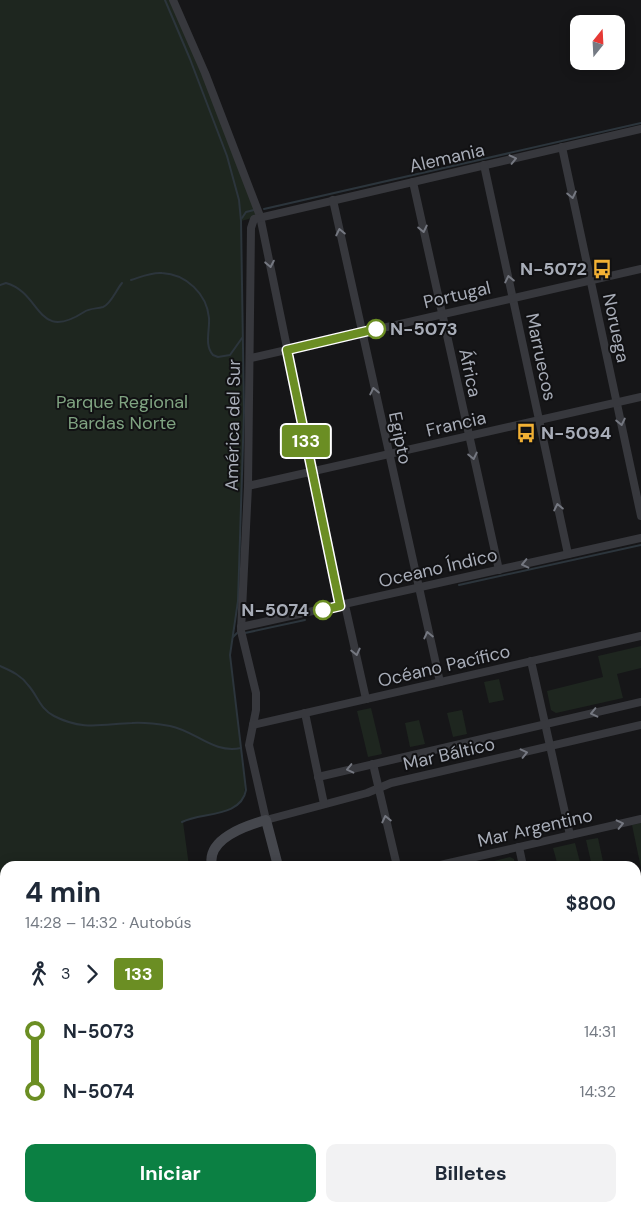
<!DOCTYPE html>
<html lang="es">
<head>
<meta charset="utf-8">
<style>
  body { margin:0; font-family:"DM Sans",sans-serif; background:#f2f2f3; color:#1f2937; height:100vh; display:flex; flex-direction:column; font-size:19px; white-space:nowrap }
  * { box-sizing:border-box; margin:0 }
  p { font-size:16px; color:#747a83 }
  .icon { flex:none; width:28px; height:28px; fill:none; stroke:currentColor; stroke-width:2; stroke-linecap:round; stroke-linejoin:round }
  .map { position:relative; flex:1; overflow:hidden }
  .sheet { position:absolute; left:0px; top:861px; width:641px; height:351px; display:flex; flex-direction:column; background:#fff; border-radius:15px 15px 0 0; box-shadow:0 2px 12px #0003 }
  .sheet>* { flex:none }
  .badge { padding:0 10px; border-radius:4px; font-size:18px; line-height:32px }
  .needle { width:32px; rotate:18deg }
  .tools { position:absolute; left:570px; top:15px; display:grid; gap:10px }
  .tools a { display:grid; place-items:center; width:55px; height:55px; border-radius:10px; background:#fff; box-shadow:0 2px 12px #0003; font-size:25px }
  .map>.badge { position:absolute; translate:-50% -50%; box-shadow:0 0 0 2px #fff }
  .legs { display:flex; align-items:center; gap:8px; height:55px; padding:0 25px; font-size:16px }
  .legs p { margin-inline-start:auto }
  .overview { display:flex; align-items:center; justify-content:space-between; height:85px; padding:0 25px }
  h1 { font-size:28px; font-weight:700; line-height:38px }
  .primary-button { display:flex; gap:10px; margin-top:auto; padding:10px 25px }
  .primary-button a { flex:1; height:58px; border-radius:10px; background:#0b8043; color:#fff; font-size:20px; font-weight:700; line-height:58px; text-align:center }
  .primary-button a+a { background:#f2f2f3; color:#1f2937 }
  ul { padding:0 25px; list-style:none }
  li { display:flex; align-items:center; gap:18px; height:60px; font-size:19px }
  li i { display:grid; place-items:center; width:8px; height:100%; margin:0 6px; background:currentColor }
  li i::after { content:''; width:12px; height:12px; margin:-6px; border:4px solid; border-radius:50%; background:#fff }
  li p { margin-inline-start:auto }
  li:first-child i { background:linear-gradient(#0000 50%,currentColor 0) }
  li:last-child i { background:linear-gradient(currentColor 50%,#0000 0) }
  .map>svg:first-child { display:block }
  .green { fill:#1e261f }
  .lines { fill:none; stroke-linecap:round; stroke-linejoin:round }
  .stream { stroke:#2c353c; stroke-width:2 }
  .street { stroke:#37383d; stroke-width:8 }
  .secondary { stroke:#45474d; stroke-width:10 }
  .oneway { stroke:#757881 }
  .line-1-casing { stroke:#fff; stroke-width:11 }
  .line-1 { stroke:#6b8e23; stroke-width:8 }
  .stop-1-dot { fill:#fff; stroke:#6b8e23; stroke-width:2.5 }
  .labels { text-anchor:middle; dominant-baseline:central; stroke-width:4; stroke-linejoin:round; paint-order:stroke }
  .street-label { font-size:18px; fill:#a8adb8; stroke:#111113 }
  .poi-label { font-size:18px; font-weight:bold; fill:#a8adb8; stroke:#111113; text-anchor:end }
  .stop-label { font-size:18px; font-weight:bold; fill:#a8adb8; stroke:#111113; text-anchor:start }
  .park-label { font-size:18px; fill:#7fa381; stroke:#111113 }
</style>
</head>
<body>
<div class="map">
<svg width="641" height="1212" viewBox="0 0 641 1212">
  <rect width="100%" height="100%" fill="#161618"/>
  <g class="green">
    <path d="M0 0H173L260 216 241 221 244 411 238 601 230 655 245 784C246 819 203 811 183 822L189 866H5V1208H264L265 1212H0Z"/>
    <path d="M641 646V668L617 674 623 698 556 713 551 710 547 691 603 677 598 656Z"/>
    <path d="M499 679 504 700 489 703 484 682Z"/>
    <path d="M371 708 382 754 368 757 357 711Z"/>
    <path d="M462 710 467 734 453 737 447 713Z"/>
    <path d="M419 720 425 744 410 747 405 723Z"/>
    <path d="M641 823V868L632 825Z"/>
    <path d="M598 838 604 866H592L586 840Z"/>
    <path d="M575 843 581 866H558L553 848Z"/>
    <path d="M510 857 514 859 515 866H487L486 863Z"/>
    <path d="M641 961V1001L636 1002V962Z"/>
    <path d="M641 1115V1206L636 1186V1117Z"/>
  </g>
  <g class="lines">
    <g class="stream">
      <path d="M165 0 190 59 227 156 239 200 241 221 244 411 238 601 230 655 246 790C241 818 201 812 182 822"/>
      <path d="M264 209 641 123"/>
      <path d="M242 218 246 212 254 210"/>
      <path d="M131 280C141 277 151 272 162 273 186 274 207 294 209 318 210 330 204 345 213 355L218 357 230 355 242 338"/>
      <path d="M0 285 6 283C42 293 36 343 84 312 90 308 96 309 103 307 111 304 116 290 122 283"/>
      <path d="M459 585 641 545"/>
      <path d="M245 633 305 620"/>
      <path d="M233 637 237 633"/>
      <path d="M0 666C11 671 21 675 28 685 38 696 40 709 54 716 83 731 103 724 132 723 145 722 158 724 170 726 196 731 213 754 241 748"/>
    </g>
    <g class="street">
      <path d="M173 0 205 73 260 216 340 606"/>
      <path d="M641 129 254 219 251 228 248 486 241 631 256 693V710L249 745 266 820 367 793 391 783 641 725"/>
      <path d="M562 147 641 516"/>
      <path d="M484 165 568 554"/>
      <path d="M413 182 499 570"/>
      <path d="M333 200 440 682"/>
      <path d="M251 358 641 269"/>
      <path d="M248 486 641 397"/>
      <path d="M345 605 366 699"/>
      <path d="M241 627 641 538"/>
      <path d="M531 661 570 835"/>
      <path d="M305 713 324 804"/>
      <path d="M253 725 641 636"/>
      <path d="M373 764 397 866"/>
      <path d="M318 777 641 702"/>
      <path d="M519 847 523 866"/>
      <path d="M436 866 641 819"/>
      <path d="M636 915 641 914"/>
      <path d="M636 1011 641 1010"/>
      <path d="M636 1044 641 1029"/>
      <path d="M636 1110 641 1109"/>
      <path d="M636 1208 637 1212"/>
    </g>
    <g class="secondary">
      <path d="M212 866C206 839 245 826 266 820L278 866"/>
      <path d="M290 1208 291 1212"/>
      <path d="M362 1208 363 1212"/>
    </g>
  </g>
  <defs><path id="oneway-chevron" d="M-2-3.5L2.5 0L-2 3.5" fill="none" stroke-width="1.6" stroke-linecap="round" stroke-linejoin="round" transform="scale(1.25)"/></defs>
  <g class="oneway">
    <use href="#oneway-chevron" transform="translate(513 159) rotate(-13)"/>
    <use href="#oneway-chevron" transform="translate(572 195) rotate(78)"/>
    <use href="#oneway-chevron" transform="translate(423 229) rotate(78)"/>
    <use href="#oneway-chevron" transform="translate(340 232) rotate(-102)"/>
    <use href="#oneway-chevron" transform="translate(270 264) rotate(79)"/>
    <use href="#oneway-chevron" transform="translate(509 279) rotate(-102)"/>
    <use href="#oneway-chevron" transform="translate(374 391) rotate(-102)"/>
    <use href="#oneway-chevron" transform="translate(621 422) rotate(78)"/>
    <use href="#oneway-chevron" transform="translate(473 456) rotate(78)"/>
    <use href="#oneway-chevron" transform="translate(558 507) rotate(-102)"/>
    <use href="#oneway-chevron" transform="translate(525 564) rotate(167)"/>
    <use href="#oneway-chevron" transform="translate(428 635) rotate(-103)"/>
    <use href="#oneway-chevron" transform="translate(356 652) rotate(77)"/>
    <use href="#oneway-chevron" transform="translate(594 713) rotate(167)"/>
    <use href="#oneway-chevron" transform="translate(524 753) rotate(-13)"/>
    <use href="#oneway-chevron" transform="translate(350 769) rotate(167)"/>
    <use href="#oneway-chevron" transform="translate(386 819) rotate(-103)"/>
    <use href="#oneway-chevron" transform="translate(620 824) rotate(-13)"/>
  </g>
  <g class="lines">
    <defs>
      <path id="line-1" d="M323 610 340 606 287 350 376 329"/>
    </defs>
    <use href="#line-1" class="line-1-casing"/>
    <use href="#line-1" class="line-1"/>
  </g>
  <defs>
    <symbol id="bus-bare" viewBox="-9 -9 18 18"><path d="M-5-6H5V4H4V6H2V4H-2V6H-4V4H-5ZM-3.5-4V0h7V-4ZM-3.5 1.2v1.5H-2V1.2ZM2 1.2v1.5H3.5V1.2Z" fill="#f2b134" stroke="#111113" stroke-width="2.5" paint-order="stroke"/></symbol>
  </defs>
  <g fill-rule="evenodd">
    <use href="#bus-bare" x="588" y="255" width="28" height="28"/>
    <use href="#bus-bare" x="512" y="419" width="28" height="28"/>
  </g>
  <g class="stop-1-dot">
    <circle cx="376" cy="329" r="9"/>
    <circle cx="323" cy="610" r="9"/>
  </g>
  <g class="labels">
    <g class="street-label">
      <text transform="translate(447 158) rotate(-13)">Alemania</text>
      <text transform="translate(457 295) rotate(-13)">Portugal</text>
      <text transform="translate(616 328) rotate(78)">Noruega</text>
      <text transform="translate(541 357) rotate(78)">Marruecos</text>
      <text transform="translate(470 373) rotate(78)">África</text>
      <text transform="translate(456 424) rotate(-13)">Francia</text>
      <text transform="translate(233 425) rotate(-89)">América del Sur</text>
      <text transform="translate(400 438) rotate(78)">Egipto</text>
      <text transform="translate(438 568) rotate(-13)">Oceano Índico</text>
      <text transform="translate(444 666) rotate(-13)">Océano Pacífico</text>
      <text transform="translate(449 754) rotate(-13)">Mar Báltico</text>
      <text transform="translate(535 828) rotate(-13)">Mar Argentino</text>
    </g>
    <g class="poi-label">
      <text x="587" y="269">N-5072</text>
      <text x="541" y="433" text-anchor="start">N-5094</text>
    </g>
    <g class="stop-label">
      <text x="390" y="329">N-5073</text>
      <text x="309" y="610" text-anchor="end">N-5074</text>
    </g>
    <g class="park-label">
      <text x="122" y="402">Parque Regional<tspan x="122" dy="21">Bardas Norte</tspan></text>
    </g>
  </g>
</svg>
<div class="tools">
<a><svg class="needle" viewBox="-14 -14 28 28"><path d="M0-13l5 13h-10z" fill="#e53935"/><path d="M0 13l5-13h-10z" fill="#747a83"/></svg></a>
</div>
<b class="badge" style="left:306px;top:441px;background:#6b8e23;color:#fff">133</b>
<section class="sheet">
<div class="overview"><div><h1>4 min</h1><p>14:28 – 14:32 · Autobús</p></div><b>$800</b></div>
<div class="legs"><svg class="icon" aria-label="walk" viewBox="0 0 24 24"><circle cx="13" cy="4" r="2"/><path d="M13 8l-2 6 4 7M11 14l-3 7M7 12l3-4h3l4 4"/></svg>3<svg class="icon" aria-label="forward" viewBox="0 0 24 24"><path d="M9 5l7 7-7 7"/></svg><b class="badge" style="background:#6b8e23;color:#fff">133</b></div>
<ul>
<li><i style="color:#6b8e23"></i><b>N-5073</b><p>14:31</p></li>
<li><i style="color:#6b8e23"></i><b>N-5074</b><p>14:32</p></li>
</ul>
<div class="primary-button"><a>Iniciar</a><a>Billetes</a></div>
</section>
</div>
</body>
</html>
